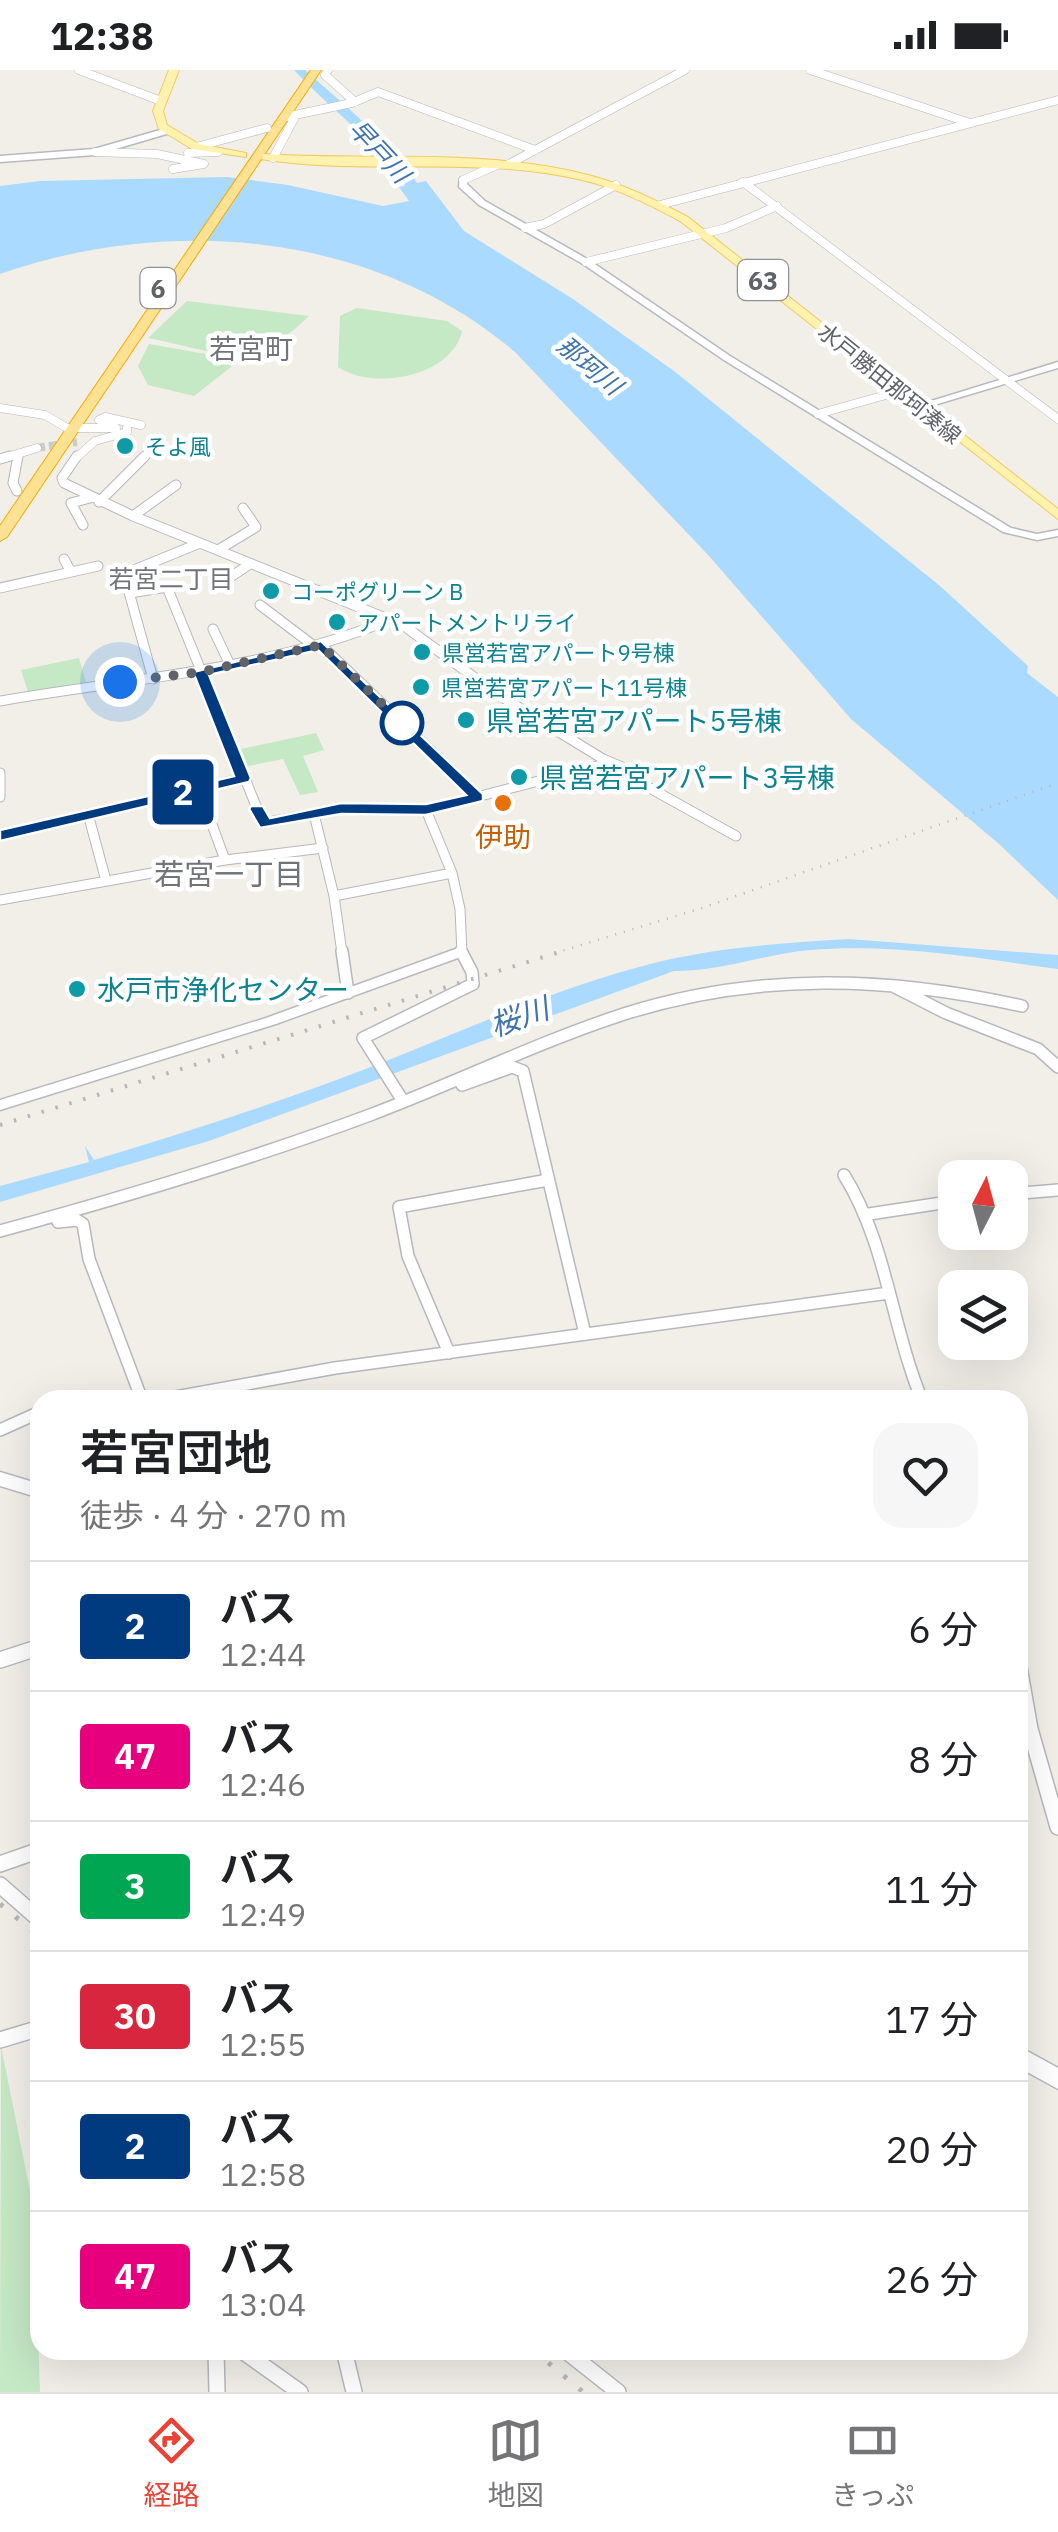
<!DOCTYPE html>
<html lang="ja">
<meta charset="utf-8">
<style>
body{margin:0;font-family:"IBM Plex Sans","Noto Sans JP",sans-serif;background:#f6f6f6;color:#202124;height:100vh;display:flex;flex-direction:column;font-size:38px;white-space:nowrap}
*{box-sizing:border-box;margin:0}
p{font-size:32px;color:#757577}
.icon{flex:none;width:55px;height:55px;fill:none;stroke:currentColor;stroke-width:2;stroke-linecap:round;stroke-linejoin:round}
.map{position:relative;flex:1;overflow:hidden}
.drawer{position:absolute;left:30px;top:1320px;width:998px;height:970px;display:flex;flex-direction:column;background:#fff;border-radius:30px;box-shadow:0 10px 40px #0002}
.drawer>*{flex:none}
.badge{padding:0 20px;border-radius:8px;font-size:35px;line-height:65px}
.needle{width:65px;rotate:6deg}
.buttons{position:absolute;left:938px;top:1090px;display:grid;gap:20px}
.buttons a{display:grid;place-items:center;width:90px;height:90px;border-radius:20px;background:#fff;box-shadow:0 10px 40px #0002;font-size:50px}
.you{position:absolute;width:50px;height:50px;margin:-25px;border:8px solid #fff;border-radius:50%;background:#1a73e8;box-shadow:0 0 0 15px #1a73e833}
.map>.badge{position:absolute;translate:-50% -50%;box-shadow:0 0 0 5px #fff}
.round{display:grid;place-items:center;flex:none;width:105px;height:105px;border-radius:30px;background:#f6f6f6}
.summary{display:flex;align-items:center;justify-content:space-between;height:170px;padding:0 50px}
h1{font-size:48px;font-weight:600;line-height:75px}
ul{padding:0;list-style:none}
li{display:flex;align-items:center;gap:30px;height:130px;padding:0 50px;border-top:2px solid #e0e0e0}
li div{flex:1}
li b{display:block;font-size:38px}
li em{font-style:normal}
li .badge{min-width:110px;font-weight:700;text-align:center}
.status{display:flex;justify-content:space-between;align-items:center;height:70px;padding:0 50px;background:#fff;direction:ltr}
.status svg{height:28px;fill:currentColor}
.menu{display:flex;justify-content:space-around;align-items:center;height:140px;border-top:2px solid #e0e0e0;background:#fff;font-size:28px;color:#757577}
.menu a{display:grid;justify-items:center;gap:5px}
.menu .selected{color:#ea4335}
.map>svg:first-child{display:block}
.green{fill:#c5e8c5}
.water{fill:#aadaff}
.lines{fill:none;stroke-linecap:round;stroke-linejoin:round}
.river{fill:#aadaff;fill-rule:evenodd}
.street-tunnel{stroke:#ccccc8;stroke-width:8;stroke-dasharray:8 4;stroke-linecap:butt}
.street-far3-casing{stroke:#b5b8bc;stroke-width:9}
.street-far2-casing{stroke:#b5b8bc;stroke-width:11}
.street-far1-casing{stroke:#b5b8bc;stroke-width:14}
.street-casing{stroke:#b5b8bc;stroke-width:18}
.secondary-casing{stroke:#b6babf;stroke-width:3}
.primary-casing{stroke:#f2c960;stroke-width:2}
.highway-casing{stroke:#f9ab00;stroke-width:2}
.street-far3{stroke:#fff;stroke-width:8}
.street-far2{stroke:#fff;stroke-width:9}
.street-far1{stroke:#fff;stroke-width:11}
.street{stroke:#fff;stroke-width:15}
.secondary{fill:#fff;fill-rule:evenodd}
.primary{fill:#fff2af;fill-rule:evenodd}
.highway{fill:#fde293;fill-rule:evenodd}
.rail-far2{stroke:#b6b7b8;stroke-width:2.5;stroke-dasharray:1 8;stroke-linecap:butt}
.rail-far1{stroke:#b6b7b8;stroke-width:4;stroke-dasharray:2.5 12;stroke-linecap:butt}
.rail{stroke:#b6b7b8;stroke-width:5;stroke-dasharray:4 16;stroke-linecap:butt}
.line{fill:#003b80;stroke:#fff;stroke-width:2.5}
.walk{stroke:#5f6368;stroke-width:10;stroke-dasharray:0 18}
.culture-dot{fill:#0f9aa8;stroke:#fff;stroke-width:4}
.stop-dot{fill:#fff;stroke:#003b80;stroke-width:5}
.food-dot{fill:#e8710a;stroke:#fff;stroke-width:4}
.labels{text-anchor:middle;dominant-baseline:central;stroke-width:9;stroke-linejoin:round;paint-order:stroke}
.far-street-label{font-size:22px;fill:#5f6368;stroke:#fff}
.far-culture-label{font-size:22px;fill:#0d838f;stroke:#fff;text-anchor:start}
.far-water-label{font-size:25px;font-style:italic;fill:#4174aa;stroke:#fff}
.shield{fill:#fff;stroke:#8f9295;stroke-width:2.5}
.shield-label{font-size:25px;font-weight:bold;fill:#5f6368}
.far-neighbourhood-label{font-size:25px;fill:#70757a;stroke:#fff}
.far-quarter-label{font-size:28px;fill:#70757a;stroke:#fff}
.culture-label{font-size:28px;fill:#0d838f;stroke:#fff;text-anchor:start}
.food-label{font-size:28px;fill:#c56008;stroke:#fff}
.neighbourhood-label{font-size:30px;fill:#70757a;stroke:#fff}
.water-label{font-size:30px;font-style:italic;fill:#4174aa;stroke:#fff}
</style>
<div class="status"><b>12:38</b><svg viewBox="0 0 49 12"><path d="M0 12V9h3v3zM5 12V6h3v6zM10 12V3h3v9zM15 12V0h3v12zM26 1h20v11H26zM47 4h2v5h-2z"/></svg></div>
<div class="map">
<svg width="1058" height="2322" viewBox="0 0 1058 2322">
<rect width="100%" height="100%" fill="#f1efe8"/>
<path class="green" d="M187 231 309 246C250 304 221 282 148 268Z
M357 238 447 251 462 261C452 307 373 321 338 297L340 246Z
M149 274 240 290 194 326 148 315 138 296Z
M79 588 86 612 28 622 21 600Z
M316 663 324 680 303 686 318 722 300 725 283 689 248 696 241 679Z
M1 1976 34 2141 40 2322H0Z"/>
<path class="water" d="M227 107 288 115 383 136 409 131 399 117 426 111 464 161 573 229 674 301 940 516 1028 596 1027 603 1058 627V830L999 774 851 649 709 486 515 282C374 162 171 144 0 204V116L40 111Z
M849 869 1058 885V899C976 888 894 873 811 880 764 884 720 902 674 901L209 1071 0 1132V1116L89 1092 85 1076 94 1090C201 1058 308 1023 411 981 490 949 570 914 654 893 718 877 783 873 849 869Z"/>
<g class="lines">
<path class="river" d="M294 0H305C334 26 426 101 426 137H418C389 80 336 45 294 0Z"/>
<path class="street-tunnel" d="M37 378 77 372"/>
<g class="street-far3-casing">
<path id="street-far3" d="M79 0 161 31
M328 0 325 5 355 32
M810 0 970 53
M285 47 352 33 378 22 535 80
M196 77 267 58
M95 82 157 84 204 94 173 99
M188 83 218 82
M273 88 296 45
M507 95 685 0
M463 110 497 95
M743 112 1058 349
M660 135 1058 30
M525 158 544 154 616 115
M586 192 726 158 777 136
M0 338 45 345 67 358H116
M818 344 900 321
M113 354 99 350 105 347 141 355
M1 389 37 378
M75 389 95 371 127 362V358
M142 389 151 380"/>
</g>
<g class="street-far2-casing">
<path id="street-far2" d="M77 386 62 408 64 413 133 446 403 555 497 624 603 689 601 695 426 740 341 739 263 753 167 517 130 523
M0 389 10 386
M17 421 13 413 18 386
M99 432 145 386
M133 446 176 415
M83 455 71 433 90 428
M218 480 256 457 243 438
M64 489 71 502
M223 512 250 494
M0 518 98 496
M260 535 314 576
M213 559 230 595
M153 609 124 504 200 473
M0 631C132 608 264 601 389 550
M603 689 627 699 648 717 736 766
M0 703V727
M199 719 225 790
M426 740 452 803 460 839 462 883
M88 744 105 807
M314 744 334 826 342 883
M0 766 243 708
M334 826 452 803
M0 830 225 790 323 778"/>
</g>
<g class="street-far1-casing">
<path id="street-far1" d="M342 881 348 923
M893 916 946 943 1038 979 1058 997
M462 1015 512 997 523 1001 585 1264
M403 1031 363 968 473 914 472 902 461 881
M844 1105C887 1174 891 1255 922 1330
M1010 1124 1058 1120
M869 1144 955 1131
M58 1152 77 1150 83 1154 89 1189 142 1330
M0 1161C125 1127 249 1090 370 1045 455 1013 538 972 624 944 757 902 888 906 1022 936
M449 1283 408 1186 399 1137 548 1110
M63 1330H71
M159 1330 335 1298 889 1223
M0 1360 40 1342"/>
</g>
<g class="street-casing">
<path id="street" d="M0 1590 40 1577
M1018 1591 1030 1659 1058 1757
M0 1794 40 1780
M0 1815 40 1850
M0 1970 40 1958
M216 2280 217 2322
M241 2280 300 2322
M344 2280 354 2322
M565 2280 618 2322"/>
</g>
<g class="secondary-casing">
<path id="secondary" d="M167 58 171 61 170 63 95 85 0 92V86L94 79Z
M460 108H466L467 114 485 131 589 190 730 286 1011 458 1037 464 1058 460V466L1037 470 1003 462 724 290 583 194 479 135 459 117Z
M1058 292V298L924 338 915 336Z
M321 572 325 573 482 724V730H474L317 577V573Z
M461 877 468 882 466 885 276 954 0 1040V1030L266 948Z
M0 1402 40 1414V1428L0 1416Z
M1018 1976 1058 1998V2019L1018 1997Z"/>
</g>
<g class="primary-casing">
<path id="primary" d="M169 0H179L163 41 167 55 199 74 246 83V87L192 79 159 59 153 41Z
M264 84C371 91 484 78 588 105 624 114 655 130 688 147L1058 439V449L680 151C648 134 617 118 582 110 476 85 367 106 260 89L259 87Z"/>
</g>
<g class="highway-casing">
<path id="highway" d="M311 0H321L7 467 0 471V456Z"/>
</g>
<use href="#street-far3" class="street-far3"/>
<use href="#street-far2" class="street-far2"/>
<use href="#street-far1" class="street-far1"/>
<use href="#street" class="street"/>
<use href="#secondary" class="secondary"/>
<use href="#primary" class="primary"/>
<use href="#highway" class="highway"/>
<path class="rail-far2" d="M555 883 702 838 1058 713"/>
<path class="rail-far1" d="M0 1055 563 881"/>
<path class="rail" d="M0 1834 40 1867
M533 2280 583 2322"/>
</g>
<path class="line" d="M321 571 483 724V731L426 745 341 744 260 758 249 739 251 736H263L270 748 341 733 426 734 466 725 318 580 209 605 251 708 249 712 0 771V760L234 706 193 602Z"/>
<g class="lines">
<path class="walk" d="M120 612 201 602 321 575 402 653"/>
</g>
<g class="culture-dot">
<circle cx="125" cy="376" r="10"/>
<circle cx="271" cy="521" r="10"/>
<circle cx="337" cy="552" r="10"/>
<circle cx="422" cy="582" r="10"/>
<circle cx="421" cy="617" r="10"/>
<circle cx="466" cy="650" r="10"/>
<circle cx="519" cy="707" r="10"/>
<circle cx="77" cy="919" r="10"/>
</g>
<circle class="stop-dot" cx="402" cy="653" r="20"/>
<circle class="food-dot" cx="503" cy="733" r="10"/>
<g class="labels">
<g class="far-street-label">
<text transform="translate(890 313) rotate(39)">水戸勝田那珂湊線</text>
</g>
<g class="far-culture-label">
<text x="145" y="376">そよ風</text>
<text x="291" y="521">コーポグリーン B</text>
<text x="357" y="552">アパートメントリライ</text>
<text x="442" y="582">県営若宮アパート9号棟</text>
<text x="441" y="617">県営若宮アパート11号棟</text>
</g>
<g class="far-water-label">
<text transform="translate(380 81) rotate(47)">早戸川</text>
<text transform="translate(590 295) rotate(40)">那珂川</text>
</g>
<g class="shield">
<rect x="738" y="190" width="50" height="40" rx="8"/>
<rect x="140.5" y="198" width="35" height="40" rx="8"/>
</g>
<g class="shield-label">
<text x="763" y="210">63</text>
<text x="158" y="218">6</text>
</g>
<g class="far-neighbourhood-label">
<text x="171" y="508">若宮二丁目</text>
</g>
<g class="far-quarter-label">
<text x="251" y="278">若宮町</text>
</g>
<g class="culture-label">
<text x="486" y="650">県営若宮アパート5号棟</text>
<text x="539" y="707">県営若宮アパート3号棟</text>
<text x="97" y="919">水戸市浄化センター</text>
</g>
<g class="food-label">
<text x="503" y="766">伊助</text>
</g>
<g class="neighbourhood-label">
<text x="229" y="803">若宮一丁目</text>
</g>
<g class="water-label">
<text transform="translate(519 946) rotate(-19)">桜川</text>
</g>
</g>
</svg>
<div class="buttons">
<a><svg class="needle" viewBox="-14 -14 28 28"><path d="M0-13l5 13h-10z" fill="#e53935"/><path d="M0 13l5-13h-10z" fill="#757577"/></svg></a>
<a><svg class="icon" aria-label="layers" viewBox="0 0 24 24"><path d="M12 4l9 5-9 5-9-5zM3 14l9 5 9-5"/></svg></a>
</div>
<div class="you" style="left:120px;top:612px"></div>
<b class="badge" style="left:183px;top:722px;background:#003b80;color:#fff">2</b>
<section class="drawer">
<div class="summary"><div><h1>若宮団地</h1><p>徒歩 · 4 分 · 270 m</p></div><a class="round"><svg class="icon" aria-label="heart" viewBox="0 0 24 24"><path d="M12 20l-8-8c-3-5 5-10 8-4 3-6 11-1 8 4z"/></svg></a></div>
<ul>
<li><span class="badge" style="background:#003b80;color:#fff">2</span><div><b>バス</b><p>12:44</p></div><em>6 分</em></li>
<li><span class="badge" style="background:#e6007e;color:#fff">47</span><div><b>バス</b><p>12:46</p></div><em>8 分</em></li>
<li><span class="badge" style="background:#00a651;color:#fff">3</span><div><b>バス</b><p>12:49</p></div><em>11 分</em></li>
<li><span class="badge" style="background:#d7263d;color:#fff">30</span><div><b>バス</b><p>12:55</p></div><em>17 分</em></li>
<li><span class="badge" style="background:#003b80;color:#fff">2</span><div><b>バス</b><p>12:58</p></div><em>20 分</em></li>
<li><span class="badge" style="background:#e6007e;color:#fff">47</span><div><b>バス</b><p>13:04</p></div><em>26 分</em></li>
</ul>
</section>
</div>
<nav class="menu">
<a class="selected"><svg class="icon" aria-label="directions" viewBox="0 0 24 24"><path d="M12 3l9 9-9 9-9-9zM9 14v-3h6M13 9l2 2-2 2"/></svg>経路</a>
<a><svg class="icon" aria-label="map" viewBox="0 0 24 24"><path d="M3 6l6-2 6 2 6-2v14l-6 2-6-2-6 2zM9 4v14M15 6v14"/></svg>地図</a>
<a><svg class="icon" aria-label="tickets" viewBox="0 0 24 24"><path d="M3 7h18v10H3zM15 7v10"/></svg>きっぷ</a>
</nav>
